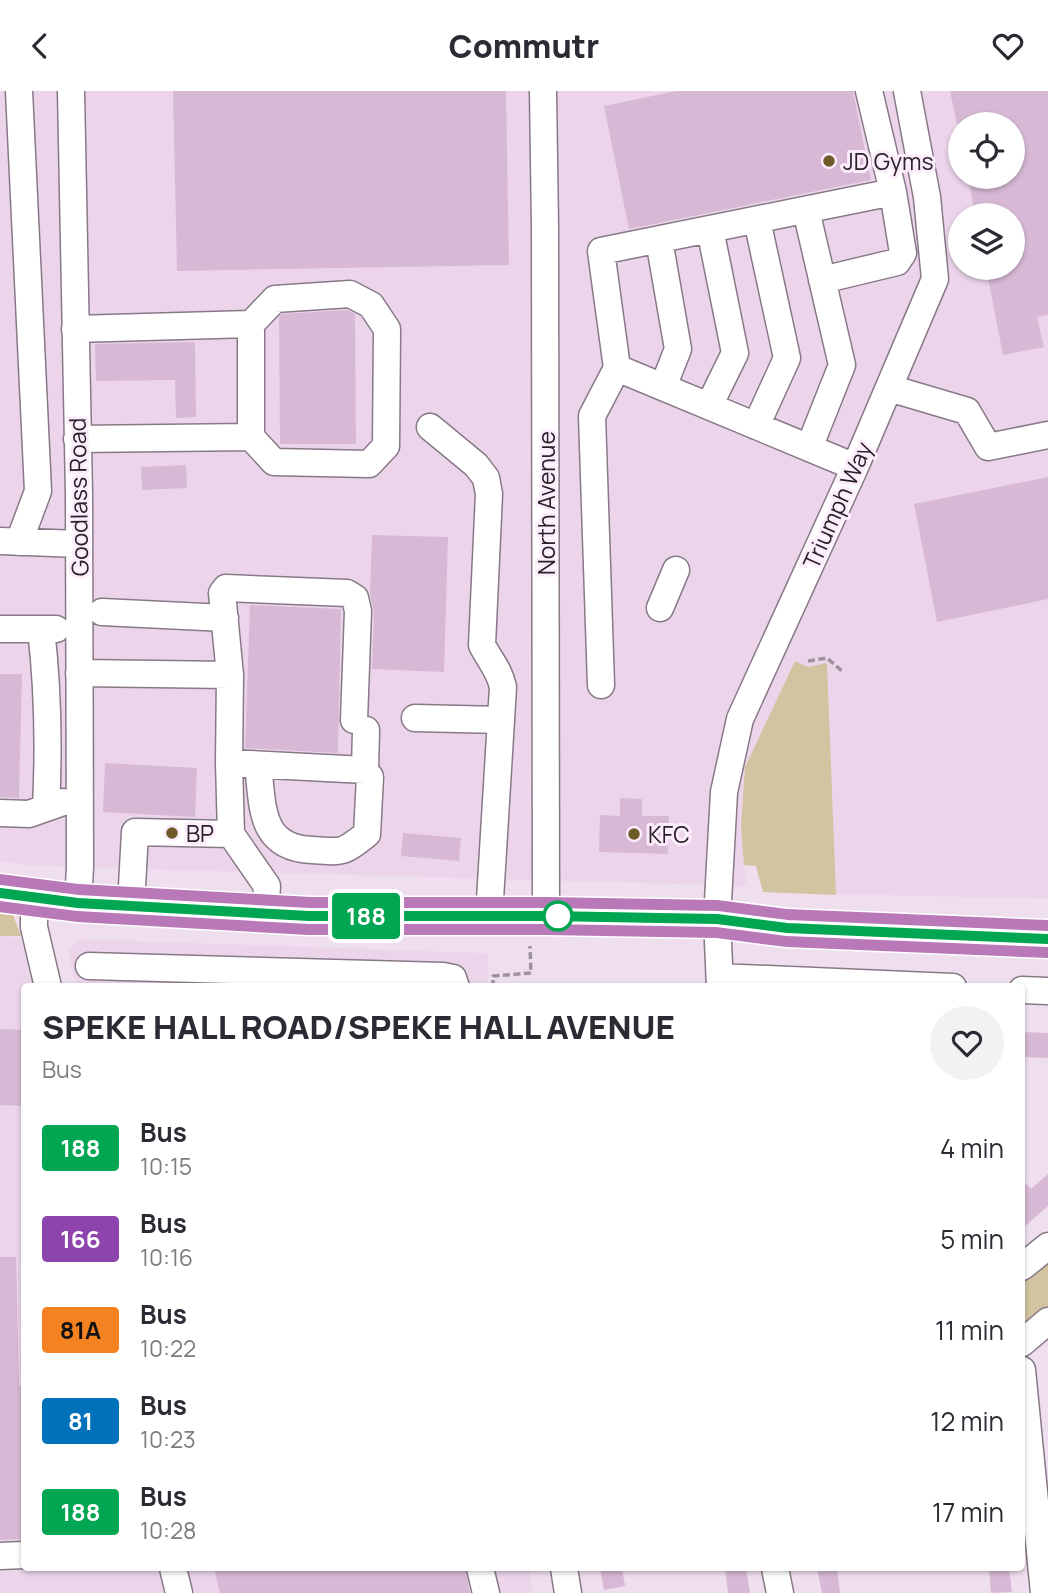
<!DOCTYPE html>
<style>
body{margin:0;font-family:Manrope,sans-serif;background:#f2f2f3;color:#2b2b33;height:100vh;display:flex;flex-direction:column;font-size:26px;white-space:nowrap}
*{box-sizing:border-box;margin:0}
p{font-size:23px;color:#7c7c81}
.icon{flex:none;width:38px;height:38px;fill:none;stroke:currentColor;stroke-width:2;stroke-linecap:round;stroke-linejoin:round}
.map{position:relative;flex:1;overflow:hidden}
.details{position:absolute;left:21px;top:892px;width:1004px;height:588px;display:flex;flex-direction:column;background:#fff;border-radius:7px;box-shadow:0 2px 5px #0004}
.details>*{flex:none}
.badge{padding:0 14px;border-radius:5px;font-size:24px;line-height:46px}
.tools{position:absolute;left:948px;top:21px;display:grid;gap:14px}
.tools a{display:grid;place-items:center;width:77px;height:77px;border-radius:50%;background:#fff;box-shadow:0 2px 5px #0004;font-size:35px}
.map>.badge{position:absolute;translate:-50% -50%;box-shadow:0 0 0 4px #fff}
.round{display:grid;place-items:center;flex:none;width:74px;height:74px;border-radius:37px;background:#f2f2f3}
.overview{display:flex;align-items:center;justify-content:space-between;height:119px;padding:0 21px}
h1{font-size:33px;font-weight:800;line-height:52px}
ul{padding:0;list-style:none}
li{display:flex;align-items:center;gap:21px;height:91px;padding:0 21px}
li div{flex:1}
li b{display:block;font-size:26px}
li em{font-style:normal}
li .badge{min-width:77px;font-weight:700;text-align:center}
header{display:flex;justify-content:space-between;align-items:center;height:91px;padding:0 21px;background:#fff;font-size:32px;font-weight:800}
.map>svg:first-child{display:block}
.built{fill:#ecd5eb;fill-rule:evenodd}
.green{fill:#d3c4a1}
.building{fill:#d7b9d6}
.lines{fill:none;stroke-linecap:round;stroke-linejoin:round}
.minor-casing{stroke:#887987;stroke-width:29}
.highway-casing{stroke:#fff;stroke-width:41}
.path{stroke:#9d919c;stroke-width:3.5;stroke-dasharray:7 3.5;stroke-linecap:butt}
.minor{stroke:#fff;stroke-width:26}
.highway{stroke:#b979b8;stroke-width:38}
.line-casing{stroke:#fff;stroke-width:16}
.line{stroke:#00a651;stroke-width:10}
.poi-dot{fill:#6e5b2a;stroke:#fdecfc;stroke-width:2.5}
.stop-dot{fill:#fff;stroke:#00a651;stroke-width:3.5}
.labels{text-anchor:middle;dominant-baseline:central;stroke-width:6;stroke-linejoin:round;paint-order:stroke}
.poi-label{font-size:23px;fill:#282227;stroke:#fdecfc;text-anchor:start}
.street-label{font-size:23px;fill:#282227;stroke:#fdecfc}
</style>
<header><svg class="icon" aria-label="back" viewBox="0 0 24 24"><path d="M15 5l-7 7 7 7"/></svg>Commutr<svg class="icon" aria-label="heart" viewBox="0 0 24 24"><path d="M12 20l-8-8c-3-5 5-10 8-4 3-6 11-1 8 4z"/></svg></header>
<div class="map">
<svg width="1048" height="1502" viewBox="0 0 1048 1502">
<rect width="100%" height="100%" fill="#efdfee"/>
<path class="built" d="M0 0H1048V808L763 801 755 774H744L748 795 32 775 0 770ZM961 33H1013V86H961ZM961 124H1013V177H961Z
M0 845 51 849 62 896H24V1477H529L532 1502H0Z
M79 848 483 862H488V896H76L68 859Z"/>
<path class="green" d="M795 570 808 576 827 572 836 804 763 801 756 775 744 774 741 735 745 676Z
M0 823 13 824 21 845H0Z
M1048 1155V1230L1022 1252V1176Z"/>
<path class="building" d="M173 0H506L509 174 177 180Z
M676 0H853L871 89 629 138 604 15Z
M950 0H1048V224L1037 226 1044 256 1003 264 986 177H1013V124H975L968 86H1013V33H957Z
M347 219 355 223 356 353H280L279 226 282 223Z
M195 251 196 326 176 327 175 289 96 290 95 253Z
M186 374 187 397 142 399 141 376Z
M1048 386V508L937 531 914 413Z
M372 444 448 446 444 581 372 578 374 521 370 503Z
M250 514 341 518 338 662 245 657Z
M0 583H22L19 707 0 706Z
M105 672 197 677 195 726 103 721Z
M620 707 642 708V725H669L668 763 599 761 600 724 620 725Z
M403 742 461 747 459 770 401 765Z
M0 938 24 939V1015L0 1014Z
M1022 941 1048 942V967L1022 966Z
M1048 1083V1115L1022 1138V1088L1031 1098Z
M0 1166H16L19 1295H24V1448L0 1449Z
M214 1477H465L470 1502H220Z
M600 1477H622L625 1495 604 1499Z
M725 1477H746L750 1502H728Z
M817 1477H837L840 1502H822Z
M989 1477H1009L1012 1501 991 1502Z"/>
<g class="lines">
<g class="minor-casing">
<path id="minor" d="M19 0 38 400 19 451
M71 0 79 403 80 776 78 812
M543 0 545 136 546 825
M806 119 842 274 809 357
M659 149 678 258 663 296
M822 189 897 171 903 162 893 101 869 0
M251 233 275 208 350 203 371 214 387 238 386 355 369 373 274 371 251 346
M75 238 251 233V346L77 348
M617 277 601 160 893 101
M889 297 967 320 988 356 1048 344
M709 315 735 262 710 138
M756 335 787 267 757 129
M430 336 476 374 486 387 489 403 482 554C490 570 499 578 503 596L489 825
M0 450 79 453
M660 517 676 479
M102 521 225 527
M0 538H56
M41 538C48 598 49 656 46 716
M79 582 230 584 229 672
M230 584 222 502 226 497 347 502 355 507 358 520 354 629
M601 594 592 325 617 277 855 376
M415 627 501 629
M258 674C263 715 259 757 312 759 344 761 341 763 367 743L370 686 365 679 366 639
M0 722 29 723 63 711
M231 743 229 672 365 679
M34 807V836L48 896
M131 814 135 741 231 743 267 795 265 823
M89 875 443 885 453 887 456 896
M720 886 953 896
M720 896 717 828 724 701 740 628 855 376 935 188 927 106 907 0
M1022 899 1048 900
M1022 1176 1048 1155
M1022 1252 1048 1230
M1022 1279 1044 1502
M0 1465 24 1464
M173 1477 179 1502
M480 1477 486 1502
M564 1477 568 1502
M775 1477 780 1502"/>
</g>
<g class="highway-casing">
<path id="highway" d="M0 802 78 812 309 825H546L717 828 787 837 1048 848"/>
</g>
<path class="path" d="M808 570 827 567 842 580
M493 896V885L531 882 530 855"/>
<use href="#minor" class="minor"/>
<use href="#highway" class="highway"/>
</g>
<g class="lines">
<g class="line-casing">
<path id="line" d="M0 802 78 812 309 825H547L717 828 787 837 1048 848"/>
</g>
<use href="#line" class="line"/>
</g>
<g class="poi-dot">
<circle cx="829" cy="70" r="7"/>
<circle cx="172" cy="742" r="7"/>
<circle cx="634" cy="743" r="7"/>
</g>
<circle class="stop-dot" cx="558" cy="825" r="14"/>
<g class="labels">
<g class="poi-label">
<text x="843" y="70">JD Gyms</text>
<text x="186" y="742">BP</text>
<text x="648" y="743">KFC</text>
</g>
<g class="street-label">
<text transform="translate(78 406) rotate(-91)">Goodlass Road</text>
<text transform="translate(546 412) rotate(-90)">North Avenue</text>
<text transform="translate(837 414) rotate(-66)">Triumph Way</text>
</g>
</g>
</svg>
<div class="tools">
<a><svg class="icon" aria-label="locate" viewBox="0 0 24 24"><circle cx="12" cy="12" r="6"/><path d="M12 2v4M12 18v4M2 12h4M18 12h4"/></svg></a>
<a><svg class="icon" aria-label="layers" viewBox="0 0 24 24"><path d="M12 4l9 5-9 5-9-5zM3 14l9 5 9-5"/></svg></a>
</div>
<b class="badge" style="left:366px;top:825px;background:#00a651;color:#fff">188</b>
<section class="details">
<div class="overview"><div><h1>SPEKE HALL ROAD/SPEKE HALL AVENUE</h1><p>Bus</p></div><a class="round"><svg class="icon" aria-label="heart" viewBox="0 0 24 24"><path d="M12 20l-8-8c-3-5 5-10 8-4 3-6 11-1 8 4z"/></svg></a></div>
<ul>
<li><span class="badge" style="background:#00a651;color:#fff">188</span><div><b>Bus</b><p>10:15</p></div><em>4 min</em></li>
<li><span class="badge" style="background:#8e44ad;color:#fff">166</span><div><b>Bus</b><p>10:16</p></div><em>5 min</em></li>
<li><span class="badge" style="background:#f58220;color:#111">81A</span><div><b>Bus</b><p>10:22</p></div><em>11 min</em></li>
<li><span class="badge" style="background:#0072bc;color:#fff">81</span><div><b>Bus</b><p>10:23</p></div><em>12 min</em></li>
<li><span class="badge" style="background:#00a651;color:#fff">188</span><div><b>Bus</b><p>10:28</p></div><em>17 min</em></li>
</ul>
</section>
</div>
